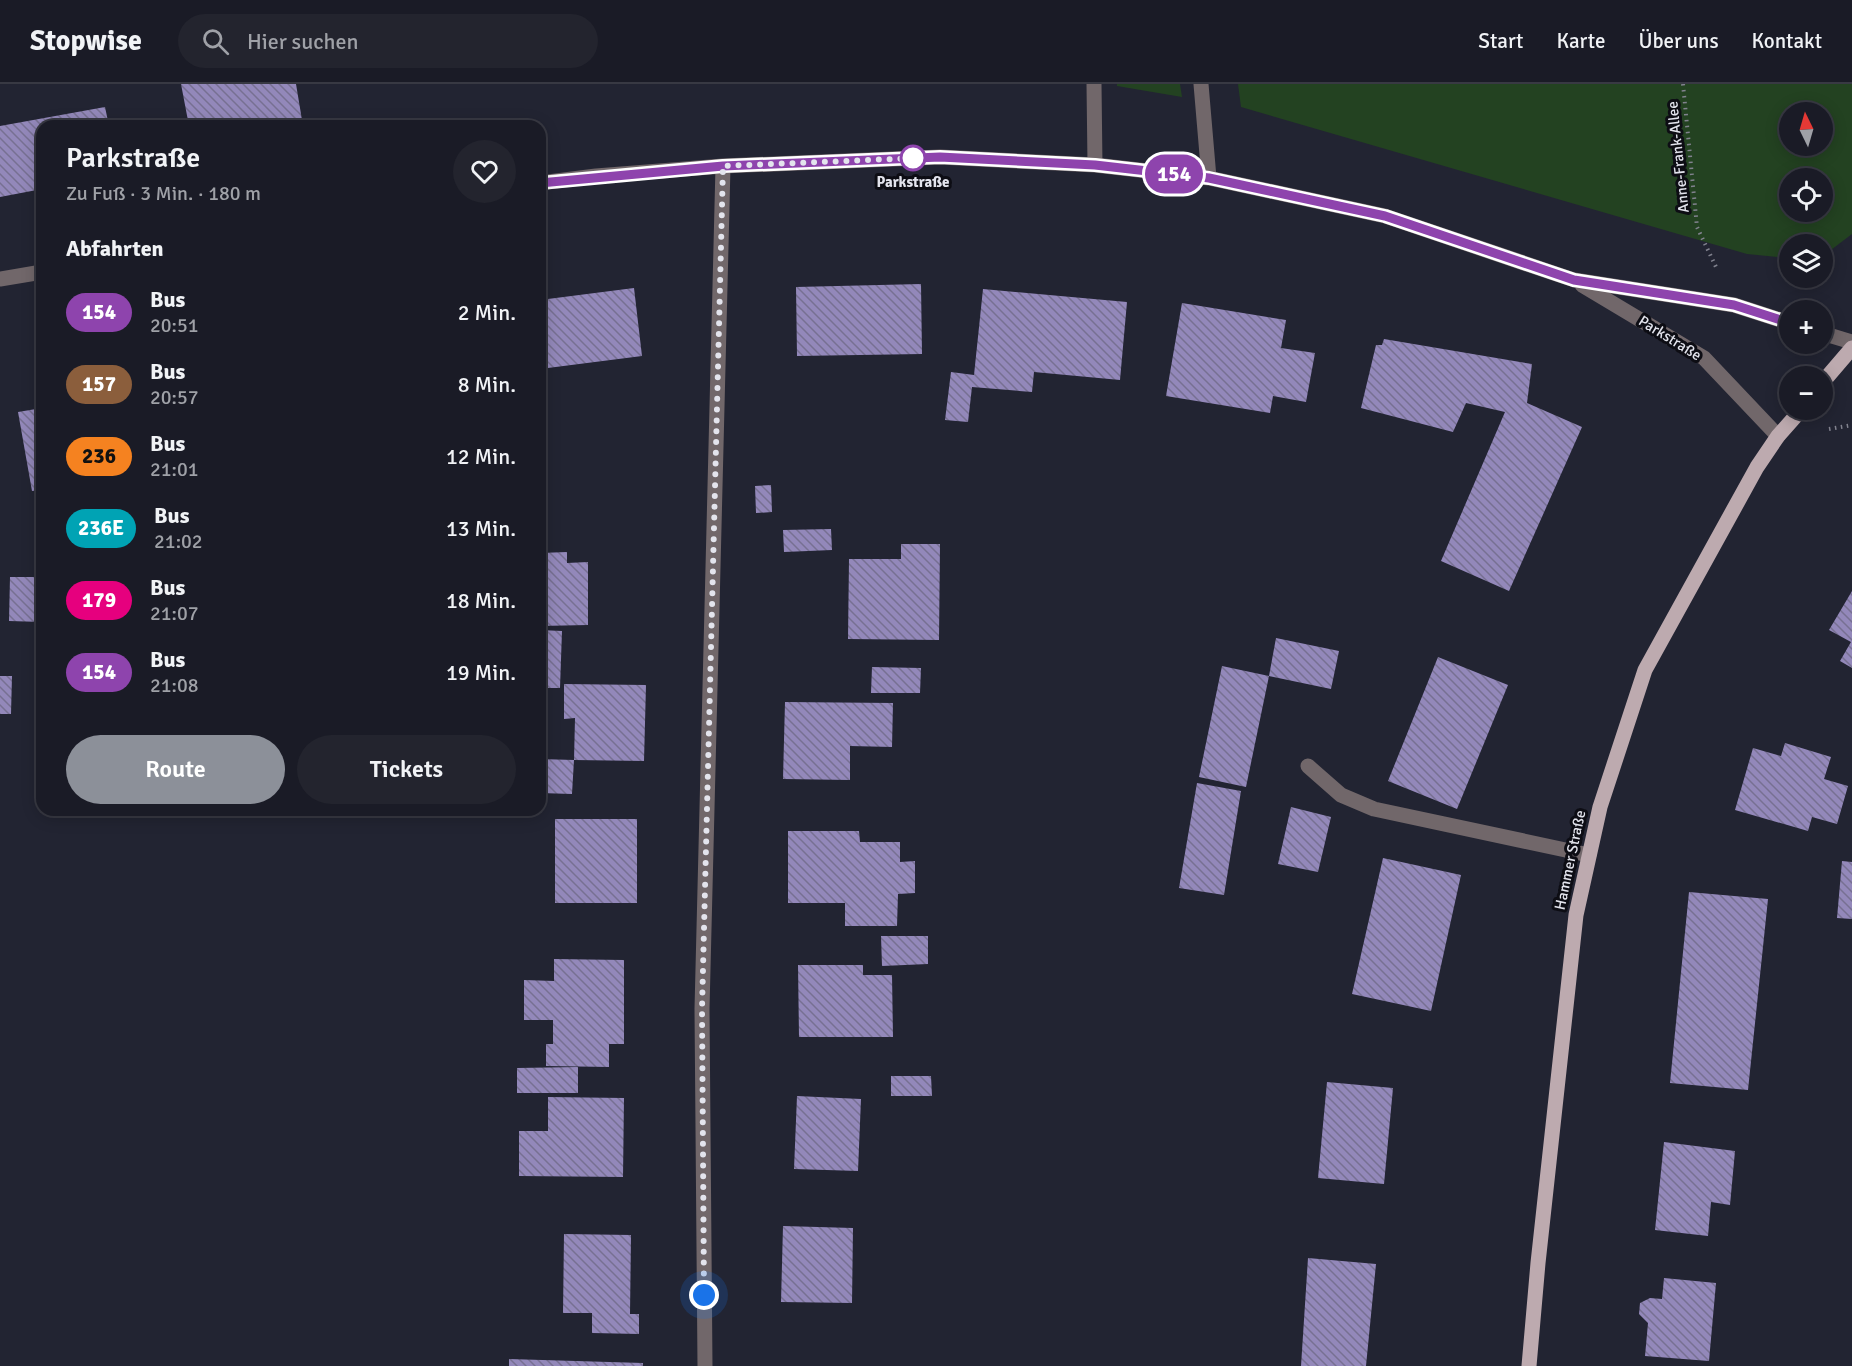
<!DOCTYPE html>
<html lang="de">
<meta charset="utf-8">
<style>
body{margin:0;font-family:Signika,sans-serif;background:#23242e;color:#f1f3f6;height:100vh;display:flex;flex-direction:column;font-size:22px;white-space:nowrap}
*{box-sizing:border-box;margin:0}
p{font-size:20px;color:#9fa1a7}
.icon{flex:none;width:33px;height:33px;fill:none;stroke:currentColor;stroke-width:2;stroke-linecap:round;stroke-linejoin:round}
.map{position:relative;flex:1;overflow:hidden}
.panel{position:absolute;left:36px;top:36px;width:510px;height:696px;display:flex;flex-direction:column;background:#1a1b26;border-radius:18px;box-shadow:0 3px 15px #0003,0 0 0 2px #383943}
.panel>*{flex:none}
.badge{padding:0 12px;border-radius:20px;font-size:21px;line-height:39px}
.needle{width:39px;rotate:355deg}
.fabs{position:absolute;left:1779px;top:18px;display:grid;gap:12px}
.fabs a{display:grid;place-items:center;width:54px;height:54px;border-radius:50%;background:#1a1b26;box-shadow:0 3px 15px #0003,0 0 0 2px #383943;font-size:30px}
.you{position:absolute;width:30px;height:30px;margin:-15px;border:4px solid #fff;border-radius:50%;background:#1a73e8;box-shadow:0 0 0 9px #1a73e833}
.map>.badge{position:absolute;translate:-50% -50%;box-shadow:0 0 0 3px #fff}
h2{padding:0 30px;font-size:22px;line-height:54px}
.round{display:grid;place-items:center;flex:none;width:63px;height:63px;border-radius:32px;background:#23242e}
.head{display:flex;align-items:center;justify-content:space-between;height:102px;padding:0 30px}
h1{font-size:28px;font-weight:600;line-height:45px}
.cta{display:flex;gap:12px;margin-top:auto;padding:12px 30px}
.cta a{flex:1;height:69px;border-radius:36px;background:#8c9099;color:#fff;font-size:24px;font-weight:600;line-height:69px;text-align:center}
.cta a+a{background:#23242e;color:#f1f3f6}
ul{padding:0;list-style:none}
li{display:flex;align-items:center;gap:18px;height:72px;padding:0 30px}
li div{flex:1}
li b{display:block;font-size:22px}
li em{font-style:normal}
li .badge{min-width:66px;font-weight:700;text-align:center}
header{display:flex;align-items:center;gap:36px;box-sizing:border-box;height:84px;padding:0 30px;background:#1a1b26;border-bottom:2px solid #383943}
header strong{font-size:28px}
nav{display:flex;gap:33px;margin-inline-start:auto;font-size:21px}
.search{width:420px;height:54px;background:#23242e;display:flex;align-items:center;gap:15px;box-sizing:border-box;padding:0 21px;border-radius:33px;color:#9fa1a7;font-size:22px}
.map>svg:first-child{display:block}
.green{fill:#234221;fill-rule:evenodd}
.building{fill:url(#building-back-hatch)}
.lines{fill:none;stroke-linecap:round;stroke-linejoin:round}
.path{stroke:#81828e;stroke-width:4;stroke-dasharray:1.5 4.5;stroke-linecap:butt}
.minor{stroke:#71676a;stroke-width:15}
.major{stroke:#bdaaaf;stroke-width:15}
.line-casing{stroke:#fff;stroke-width:14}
.line{stroke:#8e44ad;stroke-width:9}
.walk{stroke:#e3e4ed;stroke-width:6;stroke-dasharray:0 10.8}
.stop-dot{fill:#fff;stroke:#8e44ad;stroke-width:3}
.labels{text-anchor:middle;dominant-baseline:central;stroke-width:6;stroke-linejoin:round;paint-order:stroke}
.street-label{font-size:15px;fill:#e3e4ed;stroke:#0d0d14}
.stop-label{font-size:15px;font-weight:bold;fill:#e3e4ed;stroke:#0d0d14}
</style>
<header>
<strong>Stopwise</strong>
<div class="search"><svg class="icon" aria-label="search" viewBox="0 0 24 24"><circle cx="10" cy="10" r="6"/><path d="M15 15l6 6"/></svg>Hier suchen</div>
<nav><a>Start</a><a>Karte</a><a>Über uns</a><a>Kontakt</a></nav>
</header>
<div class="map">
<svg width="1852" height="1282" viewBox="0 0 1852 1282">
<defs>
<pattern id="building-back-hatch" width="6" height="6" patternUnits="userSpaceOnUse" patternTransform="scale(1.5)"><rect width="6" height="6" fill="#9388ba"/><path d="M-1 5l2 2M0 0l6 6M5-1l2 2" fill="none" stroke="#777092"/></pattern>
</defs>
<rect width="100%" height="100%" fill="#222432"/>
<path class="green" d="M1117 0H1180L1182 13 1117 2Z
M1238 0H1852V150L1823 172 1822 160H1790L1789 174 1747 170 1241 23ZM1790 28H1822V62H1790ZM1790 94H1822V128H1790Z"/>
<path class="building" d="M181 0H296L303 42H189Z
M105 23 109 42H42V105L0 113V42Z
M921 200 922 270 797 272 796 203Z
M634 204 642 272 540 285V216Z
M983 205 1127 218 1120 296 1034 288 1032 308 972 303 968 338 945 336 951 288 974 291Z
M1182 219 1286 236 1281 264 1315 269 1306 318 1273 312 1270 329 1166 312Z
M1384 255 1532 280 1527 319 1582 343 1509 507 1441 477 1505 328 1466 319 1453 348 1361 324 1376 261H1382Z
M42 324V406L32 407 18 328Z
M771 401 772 428 756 429 755 402Z
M831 445 832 466 784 468 783 446Z
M901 460H940L939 556 848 555 849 475H901Z
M567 468V479L588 478V541L540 542V469Z
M10 493H42V538L9 537Z
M1852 507V584L1840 577 1851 558 1829 546Z
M540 546 562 547 560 604H540Z
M1276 554 1339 567 1331 605 1269 592Z
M1438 573 1508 601 1457 725 1388 697Z
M1222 582 1269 592 1246 703 1199 693Z
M872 583 921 584 920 609H871Z
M0 592H12L11 630H0Z
M564 600 646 601 644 677 574 676 575 634 564 635Z
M785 618 893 619 892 663 850 662V696L783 695Z
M1785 659 1831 673 1824 695 1848 702 1837 740 1812 733 1808 747 1735 726 1753 664 1781 672Z
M540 675 574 676 572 710 540 709Z
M1197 699 1241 707 1224 811 1179 804Z
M1291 723 1331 733 1318 788 1278 780Z
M555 735H637V819H555Z
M788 747H859L860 758H900V778L915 777V809L898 810 897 842H845V819H788Z
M1383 774 1461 791 1431 927 1352 910Z
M1842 777 1852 778V835L1837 834Z
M1689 808 1768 815 1748 1006 1670 999Z
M881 852H928V880L882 882Z
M554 875 624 876V960H609V983L546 982V960H553V936H524V896L554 897Z
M798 881H863V891H892L893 953H799Z
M578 983V1009H517V984Z
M891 992H931L932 1012H891Z
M1327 998 1393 1004 1384 1100 1318 1094Z
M797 1012 861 1015 858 1087 794 1085Z
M548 1013 624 1014 623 1093 519 1092V1047H548Z
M1664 1058 1735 1067 1730 1121 1711 1118 1708 1152 1655 1146Z
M783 1142 853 1144 852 1219 781 1218Z
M564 1150 631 1151 630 1230H639V1250L592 1249V1229H563Z
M1308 1174 1376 1180 1366 1282H1301Z
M1664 1194 1716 1199 1709 1277 1645 1272 1648 1239 1639 1230 1640 1219 1650 1214 1662 1215Z
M509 1275 643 1279V1282H509Z"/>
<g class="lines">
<path class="path" d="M1683 0 1697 143 1716 183
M1829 345 1852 341"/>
<path class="minor" d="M1094 0 1095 81
M1201 0 1209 94
M540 99 596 92 723 82 940 73 1095 81 1209 94 1385 132 1574 196 1734 221 1790 239
M0 195 42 188
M1582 201 1704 274 1778 352
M1822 249 1852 258
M1308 682 1341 711 1374 725 1589 771
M705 1282 702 925 723 82"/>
<path class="major" d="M1822 299 1852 264
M1529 1282 1538 1179 1576 831 1600 723 1645 586 1757 383 1778 352 1801 326"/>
</g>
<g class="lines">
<g class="line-casing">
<path id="line" d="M540 99 723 82 940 73 1095 81 1209 94 1385 132 1574 196 1734 221 1790 239"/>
</g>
<use href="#line" class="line"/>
<path class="walk" d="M704 1211 702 925 723 82 918 74H913"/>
</g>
<circle class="stop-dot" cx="913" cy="74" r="12"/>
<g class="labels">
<g class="street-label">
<text transform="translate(1678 73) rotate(-96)">Anne-Frank-Allee</text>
<text transform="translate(1670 254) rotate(32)">Parkstraße</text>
<text transform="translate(1570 776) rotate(-78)">Hammer Straße</text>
</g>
<g class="stop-label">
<text x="913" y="98">Parkstraße</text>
</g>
</g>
</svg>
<div class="fabs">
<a><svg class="needle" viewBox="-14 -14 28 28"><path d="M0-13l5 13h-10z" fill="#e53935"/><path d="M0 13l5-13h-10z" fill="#9fa1a7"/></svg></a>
<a><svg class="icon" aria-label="locate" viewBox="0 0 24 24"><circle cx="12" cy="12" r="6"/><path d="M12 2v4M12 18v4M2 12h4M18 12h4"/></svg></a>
<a><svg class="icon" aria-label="layers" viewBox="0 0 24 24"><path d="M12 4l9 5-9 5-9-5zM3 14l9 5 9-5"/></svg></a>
<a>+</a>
<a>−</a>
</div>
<div class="you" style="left:704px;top:1211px"></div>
<b class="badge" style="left:1174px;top:90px;background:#8e44ad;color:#fff">154</b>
<section class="panel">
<div class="head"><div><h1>Parkstraße</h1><p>Zu Fuß · 3 Min. · 180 m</p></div><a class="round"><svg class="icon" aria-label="heart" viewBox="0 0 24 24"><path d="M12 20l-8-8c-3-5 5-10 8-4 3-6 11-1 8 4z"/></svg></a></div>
<h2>Abfahrten</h2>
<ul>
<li><span class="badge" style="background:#8e44ad;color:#fff">154</span><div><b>Bus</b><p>20:51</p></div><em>2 Min.</em></li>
<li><span class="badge" style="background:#8b5e3c;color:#fff">157</span><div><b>Bus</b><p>20:57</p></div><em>8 Min.</em></li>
<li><span class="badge" style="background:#f58220;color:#111">236</span><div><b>Bus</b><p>21:01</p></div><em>12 Min.</em></li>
<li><span class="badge" style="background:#00a3b4;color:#fff">236E</span><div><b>Bus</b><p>21:02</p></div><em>13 Min.</em></li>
<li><span class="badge" style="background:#e6007e;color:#fff">179</span><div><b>Bus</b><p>21:07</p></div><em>18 Min.</em></li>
<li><span class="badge" style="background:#8e44ad;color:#fff">154</span><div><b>Bus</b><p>21:08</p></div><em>19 Min.</em></li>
</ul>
<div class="cta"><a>Route</a><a>Tickets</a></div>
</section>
</div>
